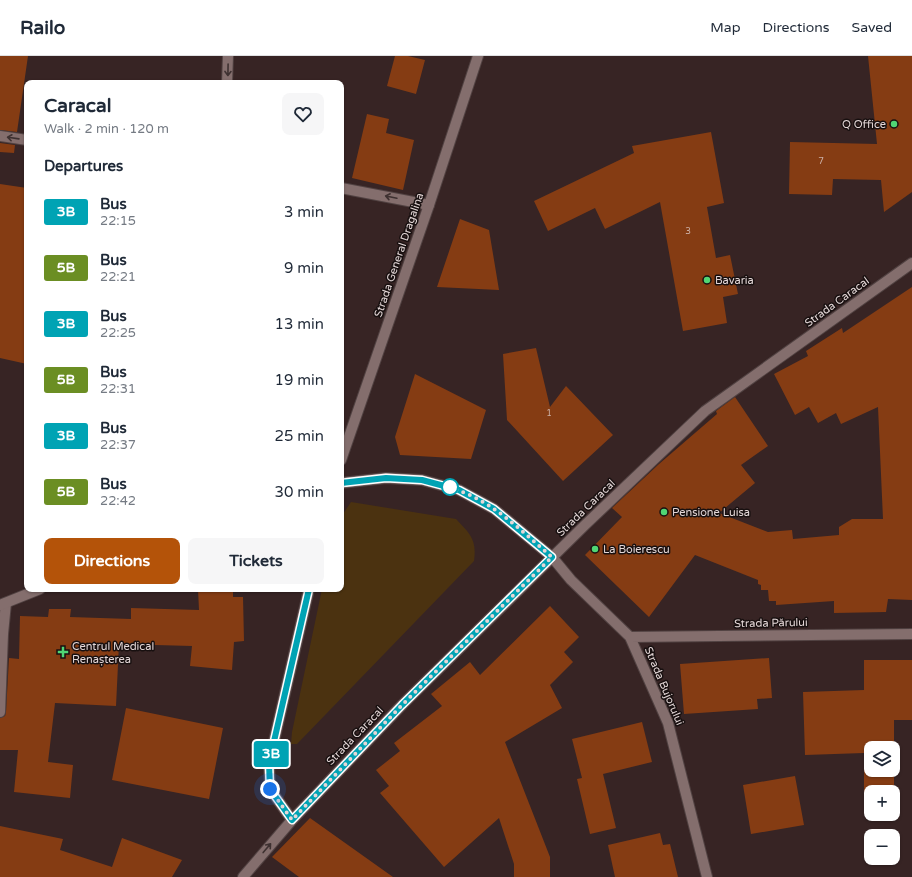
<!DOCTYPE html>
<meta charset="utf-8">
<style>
body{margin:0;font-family:"Varela Round",sans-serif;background:#f6f6f7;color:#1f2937;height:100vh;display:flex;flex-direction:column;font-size:15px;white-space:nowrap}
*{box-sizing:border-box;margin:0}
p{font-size:13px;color:#747a83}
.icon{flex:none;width:22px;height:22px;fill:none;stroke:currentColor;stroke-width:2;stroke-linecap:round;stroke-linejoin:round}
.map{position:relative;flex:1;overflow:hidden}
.drawer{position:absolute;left:24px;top:24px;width:320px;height:512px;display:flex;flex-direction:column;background:#fff;border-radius:8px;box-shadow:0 1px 3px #0004}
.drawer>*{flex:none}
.badge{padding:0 8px;border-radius:3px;font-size:14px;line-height:26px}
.fabs{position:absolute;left:864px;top:685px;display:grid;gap:8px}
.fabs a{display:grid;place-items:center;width:36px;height:36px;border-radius:8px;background:#fff;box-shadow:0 1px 3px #0004;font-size:20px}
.you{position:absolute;width:20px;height:20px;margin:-10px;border:3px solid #fff;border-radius:50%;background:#1a73e8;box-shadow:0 0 0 6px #1a73e833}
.map>.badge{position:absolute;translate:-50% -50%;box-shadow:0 0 0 2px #fff}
h2{padding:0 20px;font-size:15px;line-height:36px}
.round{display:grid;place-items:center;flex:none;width:42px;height:42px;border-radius:8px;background:#f6f6f7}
.overview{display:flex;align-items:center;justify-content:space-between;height:68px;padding:0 20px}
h1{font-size:19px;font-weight:700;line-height:30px}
.primary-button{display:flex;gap:8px;margin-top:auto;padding:8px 20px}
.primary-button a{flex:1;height:46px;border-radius:8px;background:#b45309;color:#fff;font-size:16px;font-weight:700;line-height:46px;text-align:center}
.primary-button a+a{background:#f6f6f7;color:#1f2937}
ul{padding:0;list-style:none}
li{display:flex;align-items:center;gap:12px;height:56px;padding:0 20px}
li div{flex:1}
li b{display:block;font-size:15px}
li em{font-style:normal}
li .badge{min-width:44px;font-weight:700;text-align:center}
header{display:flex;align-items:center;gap:24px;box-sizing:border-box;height:56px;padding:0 20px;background:#fff;border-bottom:1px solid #e0e1e3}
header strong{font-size:19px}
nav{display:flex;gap:22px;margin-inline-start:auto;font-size:14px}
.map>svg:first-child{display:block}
.green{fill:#4b3210}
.building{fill:#853c13;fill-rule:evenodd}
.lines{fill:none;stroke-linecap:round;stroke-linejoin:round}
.street-casing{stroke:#514242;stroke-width:12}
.secondary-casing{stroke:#514242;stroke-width:12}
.street{stroke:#846e6d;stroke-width:10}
.secondary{stroke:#846e6d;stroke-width:10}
.oneway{stroke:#3e3131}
.line-casing{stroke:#fff;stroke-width:9}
.line{stroke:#00a3b4;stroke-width:6}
.walk{stroke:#e4d7d7;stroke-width:4;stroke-dasharray:0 7.2}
.poi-dot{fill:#50d674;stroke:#181010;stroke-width:1.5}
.stop-dot{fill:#fff;stroke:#00a3b4;stroke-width:2}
.labels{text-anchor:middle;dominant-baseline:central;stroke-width:3;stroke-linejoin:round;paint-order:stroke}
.number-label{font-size:9px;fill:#ccb0a6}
.poi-label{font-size:11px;fill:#e4d7d7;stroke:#181010;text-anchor:start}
.street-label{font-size:11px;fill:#e4d7d7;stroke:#181010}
</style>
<header>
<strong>Railo</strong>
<nav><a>Map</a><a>Directions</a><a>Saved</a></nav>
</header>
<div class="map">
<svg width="912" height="821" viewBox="0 0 912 821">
<rect width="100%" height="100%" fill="#372424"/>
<path class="green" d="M351 446 456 463C470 478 477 483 474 505L297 688H291L292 676 322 533H341V461Z"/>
<path class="building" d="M0 0H28L17 76 0 74Z
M395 0H408L425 4 416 38 387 30Z
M868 0H912V136L884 156 881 124 833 123 832 139 789 138 790 86 877 88Z
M367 58 389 63 386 77 414 84 403 134 352 122Z
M711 76 724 147 707 151 716 202 730 199 738 238 723 241 727 267 683 275 660 146 605 173 595 152 548 175 534 145 634 97 632 90Z
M0 87 15 89 14 97 0 96Z
M0 128 27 132V308L0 302Z
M460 163 489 174 499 234 437 231Z
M912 231V544L888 543 886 556 834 557V545L776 549V545H769L768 534H761V529L758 528V524L695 499 649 561 585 499 622 461 612 452 659 408 717 358 716 355 735 341 768 390 741 409 755 427 719 457 768 476 792 474 793 483 839 479V471L852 463H883L878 351 841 368 836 357 818 367 809 351 795 359 774 318 808 300 806 295 842 272 843 277Z
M536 292 550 351 566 330 613 379 563 425 507 364 503 298Z
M415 318 486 354 471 403 400 399 395 381Z
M198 533H233V541H243L244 585 234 586 232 614 190 610 192 590 119 588 116 650 55 647 48 706 73 709 70 742 14 736 18 694H0V662L5 660 6 656 9 602 19 603 20 560 48 561 49 553H71L70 561 131 563V552L199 554Z
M550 550 579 581 564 596 573 606 550 629 562 652 505 686 550 801V821H514V808L499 762 444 811 380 737 389 730 376 714 400 695 394 687 442 650 431 638 470 606 480 619Z
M769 602 772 642 757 643 758 653 684 658 680 608Z
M864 604H912V664H894V737L864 736V697L805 699 803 636 864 634ZM871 692H893V714H871Z
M126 652 223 672 209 743 112 724Z
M642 666 652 706 603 718 616 772 590 778 577 723 582 722 572 683Z
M795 720 804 769 751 778 743 729Z
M310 762 393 821H299L272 801Z
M0 770 63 783 60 794 112 811 122 782 182 804 172 821H0Z
M660 777 663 789 670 788 678 821H615L608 789Z"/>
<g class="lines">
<g class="street-casing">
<path id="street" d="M227 27 228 0
M0 80 27 84
M341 132 429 149
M552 501 571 524 630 581 668 667 707 821
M630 581 912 578
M0 656 3 578 6 547"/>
</g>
<g class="secondary-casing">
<path id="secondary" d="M341 404 429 149 478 0
M341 427 386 422 422 424 459 434 494 453 552 501
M0 549 40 533
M292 764 270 733 269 707 309 533
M243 821 292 764 402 649 586 468 705 355 912 207"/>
</g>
<use href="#street" class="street"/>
<use href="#secondary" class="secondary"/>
</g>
<defs><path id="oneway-shaft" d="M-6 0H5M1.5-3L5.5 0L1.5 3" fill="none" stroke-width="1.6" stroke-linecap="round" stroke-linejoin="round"/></defs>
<g class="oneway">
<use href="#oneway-shaft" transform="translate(228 14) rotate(91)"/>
<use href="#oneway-shaft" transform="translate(13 82) rotate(-172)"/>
<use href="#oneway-shaft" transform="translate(391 141) rotate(-168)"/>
<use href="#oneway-shaft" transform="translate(267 792) rotate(-50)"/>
</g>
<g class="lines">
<g class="line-casing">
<path id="line" d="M309 533 269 707 270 733 292 764 402 649 552 501 494 453 459 434 422 424 386 422 341 427"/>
</g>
<use href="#line" class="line"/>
<path class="walk" d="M270 733 292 764 402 649 552 501C520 474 489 441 447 431H450"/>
</g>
<g class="poi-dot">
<circle cx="894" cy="68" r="4"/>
<circle cx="707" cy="224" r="4"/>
<circle cx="664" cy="456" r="4"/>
<circle cx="595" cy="493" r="4"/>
<path d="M61 590h4v4h4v4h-4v4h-4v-4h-4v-4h4z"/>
</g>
<circle class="stop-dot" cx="450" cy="431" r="8"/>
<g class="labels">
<g class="number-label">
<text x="821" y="105">7</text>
<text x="688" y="175">3</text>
<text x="549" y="357">1</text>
</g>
<g class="poi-label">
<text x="886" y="68" text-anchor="end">Q Office</text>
<text x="715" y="224">Bavaria</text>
<text x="672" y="456">Pensione Luisa</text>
<text x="603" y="493">La Boierescu</text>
<text x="72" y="590">Centrul Medical<tspan x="72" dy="13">Renașterea</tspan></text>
</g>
<g class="street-label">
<text transform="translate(399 199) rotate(-71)">Strada General Dragalina</text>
<text transform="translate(837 246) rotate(-36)">Strada Caracal</text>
<text transform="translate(586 452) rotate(-44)">Strada Caracal</text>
<text transform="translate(771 567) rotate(-1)">Strada Părului</text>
<text transform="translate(664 630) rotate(67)">Strada Bujorului</text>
<text transform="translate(355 680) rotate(-46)">Strada Caracal</text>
</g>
</g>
</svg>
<div class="fabs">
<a><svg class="icon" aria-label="layers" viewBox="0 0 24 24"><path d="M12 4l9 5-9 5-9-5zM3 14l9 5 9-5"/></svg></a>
<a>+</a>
<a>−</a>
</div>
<div class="you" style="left:270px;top:733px"></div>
<b class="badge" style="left:271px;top:698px;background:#00a3b4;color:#fff">3B</b>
<section class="drawer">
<div class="overview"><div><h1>Caracal</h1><p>Walk · 2 min · 120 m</p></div><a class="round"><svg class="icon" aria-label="heart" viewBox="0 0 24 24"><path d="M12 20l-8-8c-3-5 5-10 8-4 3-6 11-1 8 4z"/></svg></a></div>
<h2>Departures</h2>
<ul>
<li><span class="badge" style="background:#00a3b4;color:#fff">3B</span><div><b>Bus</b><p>22:15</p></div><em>3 min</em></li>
<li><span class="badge" style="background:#6b8e23;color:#fff">5B</span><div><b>Bus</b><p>22:21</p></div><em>9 min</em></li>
<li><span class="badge" style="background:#00a3b4;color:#fff">3B</span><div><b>Bus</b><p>22:25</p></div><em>13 min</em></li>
<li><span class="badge" style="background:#6b8e23;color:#fff">5B</span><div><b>Bus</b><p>22:31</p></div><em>19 min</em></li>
<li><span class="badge" style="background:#00a3b4;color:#fff">3B</span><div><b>Bus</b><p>22:37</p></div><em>25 min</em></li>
<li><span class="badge" style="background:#6b8e23;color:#fff">5B</span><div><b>Bus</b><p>22:42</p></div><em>30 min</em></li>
</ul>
<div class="primary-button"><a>Directions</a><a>Tickets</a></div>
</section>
</div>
